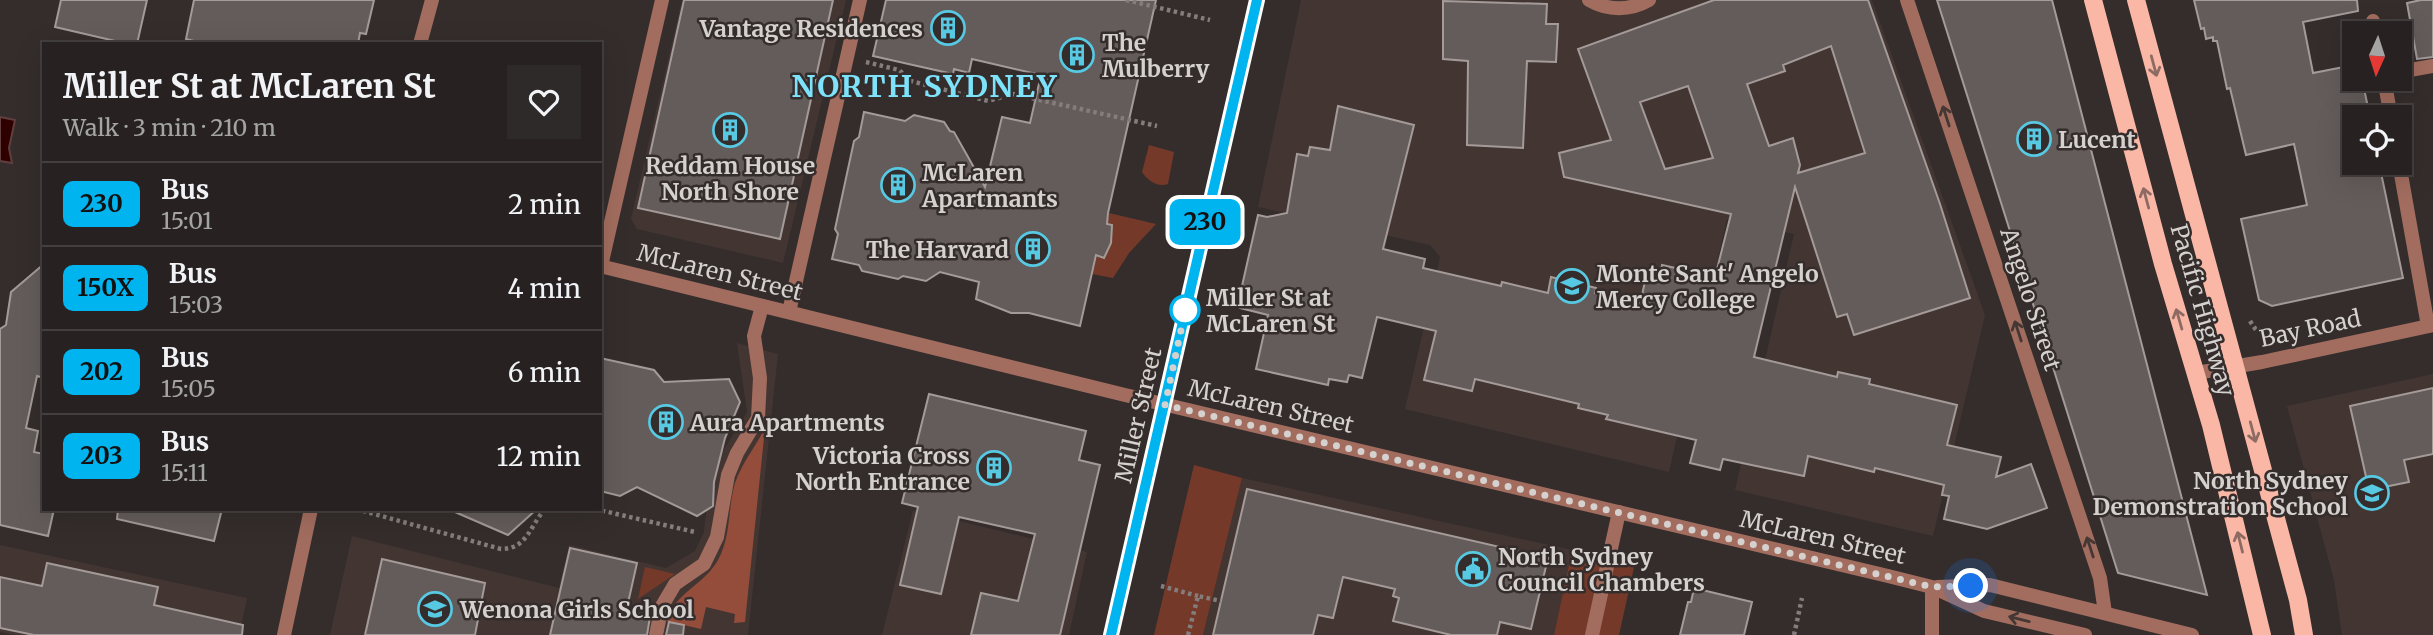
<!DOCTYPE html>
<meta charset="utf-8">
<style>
body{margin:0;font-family:Merriweather,serif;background:#2f2a2a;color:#f1f3f6;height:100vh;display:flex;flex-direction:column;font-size:26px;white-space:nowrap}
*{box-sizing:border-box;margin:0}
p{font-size:23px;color:#a4a4a5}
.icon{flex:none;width:38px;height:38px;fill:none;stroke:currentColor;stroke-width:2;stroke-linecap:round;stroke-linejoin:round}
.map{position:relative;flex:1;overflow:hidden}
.details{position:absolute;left:42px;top:42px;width:560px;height:469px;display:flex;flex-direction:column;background:#272221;border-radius:0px;box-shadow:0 7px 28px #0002,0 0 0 2px #433f3f}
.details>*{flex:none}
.badge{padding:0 14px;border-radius:10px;font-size:24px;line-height:46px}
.needle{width:46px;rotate:183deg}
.tools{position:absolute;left:2342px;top:21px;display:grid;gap:14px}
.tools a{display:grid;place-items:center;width:70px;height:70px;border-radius:0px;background:#272221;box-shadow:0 7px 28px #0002,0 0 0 2px #433f3f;font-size:35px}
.you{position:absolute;width:35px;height:35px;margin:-18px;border:5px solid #fff;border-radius:50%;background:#1a73e8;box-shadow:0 0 0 10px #1a73e833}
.map>.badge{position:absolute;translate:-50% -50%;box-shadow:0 0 0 4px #fff}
.round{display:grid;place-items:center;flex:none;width:74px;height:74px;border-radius:0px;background:#2f2a2a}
.summary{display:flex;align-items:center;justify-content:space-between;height:119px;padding:0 21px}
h1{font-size:33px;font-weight:700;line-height:52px}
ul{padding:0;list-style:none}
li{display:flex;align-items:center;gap:21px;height:84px;padding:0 21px;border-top:2px solid #433f3f}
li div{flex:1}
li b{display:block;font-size:26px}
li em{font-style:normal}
li .badge{min-width:77px;font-weight:700;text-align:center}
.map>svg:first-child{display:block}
.built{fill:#433632}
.green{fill:#75392a}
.forest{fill:#944d3b}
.water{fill:#2e0000;stroke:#603f3e;stroke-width:2}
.building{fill:#635c5a;stroke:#a49b99;stroke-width:2;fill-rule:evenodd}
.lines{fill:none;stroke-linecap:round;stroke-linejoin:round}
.path{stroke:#837d7c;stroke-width:4.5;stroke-dasharray:3.5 3.5;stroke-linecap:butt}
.service{stroke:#a26d5f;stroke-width:14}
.minor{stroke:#a26d5f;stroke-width:14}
.tertiary{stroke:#a26d5f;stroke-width:14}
.secondary{stroke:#e48f79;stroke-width:14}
.primary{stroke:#fab7a6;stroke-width:18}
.oneway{stroke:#8d6b63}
.oneway2{stroke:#443734}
.line-casing{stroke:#fff;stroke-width:16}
.line{stroke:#00b5ef;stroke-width:10}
.walk{stroke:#d5d1cf;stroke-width:7;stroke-dasharray:0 12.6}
.stop-dot{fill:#fff;stroke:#00b5ef;stroke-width:3.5}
.labels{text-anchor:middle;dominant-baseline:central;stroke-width:5;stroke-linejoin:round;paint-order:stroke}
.poi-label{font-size:23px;font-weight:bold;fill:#d5d1cf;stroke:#342d2c;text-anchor:start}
.street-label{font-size:23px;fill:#d5d1cf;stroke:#342d2c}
.stop-label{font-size:23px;font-weight:bold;fill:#d5d1cf;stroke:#342d2c;text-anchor:start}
.district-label{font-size:30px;font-weight:bold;letter-spacing:2px;fill:#7de2fa;stroke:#342d2c}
</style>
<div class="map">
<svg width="2433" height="635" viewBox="0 0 2433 635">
<rect width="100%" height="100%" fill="#342d2c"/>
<path class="built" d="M682 0H846L783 263 637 229 631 219Z
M1301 0H1872L1985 315 1933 536 1735 490 1794 234 1727 219 1669 472 1405 409 1440 257 1430 245 1258 207Z
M737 343 778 354 748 635H330L352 536 559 588 569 545 666 568 695 551 704 532 708 497 715 464 747 412Z
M2433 374V635H2342L2334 580 2287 406Z
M1242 478 1572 550 1554 635H1203Z
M913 510 1087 552 1069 635H882Z
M0 545 247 598 239 635H14L0 632Z"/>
<path class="green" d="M1149 145 1174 152 1168 184C1158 188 1147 180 1142 172Z
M1109 213 1156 224 1129 253 1113 278 1092 274 1097 256 1104 258 1111 243 1112 225 1107 224Z
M1194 465 1242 478 1203 635H1154Z
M1572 550 1635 563 1619 635H1554Z
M645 567 675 574 638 599Z"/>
<path class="forest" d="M765 428 745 622 734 623 735 614 706 607 701 629 666 621C675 593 705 584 718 560 730 538 728 515 733 491 737 469 755 448 765 428Z"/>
<path class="water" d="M0 117 15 120 9 148 12 163 0 161Z"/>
<path class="building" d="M61 0H147L137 44H128L55 27Z
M194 0H374L366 34 360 33 358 44H206L186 39Z
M684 0H833L780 239 638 208Z
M886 0H1156L1108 213 1107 224 1112 225 1111 243 1104 258 1096 255 1080 326 1029 313H1011L976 299 979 282 940 272 926 281 903 276 898 279 862 271 859 265 832 259 838 234 835 229 854 141 859 137 864 112 905 121 914 115 944 122 950 131 954 132 985 187 1002 117 1030 123 1041 75 972 59 969 73 954 69 953 74 873 56Z
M1714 0H1868L1940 204 1970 298 1854 335 1847 314 1837 317 1795 187 1754 357 1837 377 1838 372 1870 379 1869 384 1957 405 1947 445 2001 457 1996 477 2031 464 2047 508 1987 529 1944 519 1949 496 1942 495 1944 485 1875 468 1874 472 1808 456 1804 476 1723 459 1720 470 1690 463 1696 440 1606 419 1608 415 1578 408 1579 404 1475 379 1472 391 1424 380 1436 331 1377 317 1362 378 1349 375 1347 382 1329 379 1328 385 1256 369 1268 315 1240 308 1246 286H1242L1258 215 1267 217 1287 213 1297 154 1308 156 1310 147 1330 150 1338 106 1414 125 1383 249 1425 259 1423 268 1501 286 1502 282 1548 293 1551 277 1596 288 1595 293 1640 304 1646 277 1659 280 1662 265 1715 277 1731 214 1564 177 1559 153 1611 140 1578 49ZM1831 46 1865 153 1798 173 1800 165 1793 138 1769 146 1747 84 1785 71 1783 65ZM1688 86 1713 158 1665 169 1640 102Z
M1937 0H2052L2207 595 2118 573Z
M2194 0H2357L2358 11 2303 22 2313 73 2354 65V79H2362L2370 117H2354V163H2379L2403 278 2272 306 2259 300 2241 219 2307 205 2294 144 2246 155 2230 88 2227 89 2217 41H2213V37L2206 39 2204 28 2201 29Z
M2421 0H2433V57L2417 59 2407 3Z
M1443 1 1547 4 1546 24H1558L1556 62 1527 61 1523 148 1467 145 1468 61 1443 59Z
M44 264V378L37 376 26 428 38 431 34 452 44 454V509H54L48 536 0 525V329L6 325 11 292Z
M600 358 654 370 664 382 729 379 740 402 725 438 714 482 713 506 697 516 637 487 620 496 600 491Z
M2433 388V454L2404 460 2409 482 2369 490 2350 406Z
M929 394 1086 431 1079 460 1100 465 1060 635H971L981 593 1018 601 1035 534 959 517 941 594 900 585 918 507 902 503Z
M1247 489 1548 558 1531 629 1500 622 1497 635H1451L1393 621 1399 598 1393 596 1395 589 1343 577 1333 618 1318 615 1313 635H1213Z
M118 509H222L214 541 117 519Z
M448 509H537L508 535Z
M570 548 637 563 626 612 650 617 647 635H550Z
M382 559 485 583 475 635H365Z
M47 563 158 587 154 605 243 625 242 635H34L0 628V577L42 586Z
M1694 588 1752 602 1744 635H1680L1688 602H1691Z
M669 622 684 625 683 635H666Z"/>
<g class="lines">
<path class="path" d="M1126 0 1210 20
M866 62 899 70 911 81 988 101 1013 94 1157 126
M2250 321 2256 330
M356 509 501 549C527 549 530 526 545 509
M595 509 695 532
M1161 586 1198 596
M1188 635 1198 596 1221 601
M1794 635 1802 598"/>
<path class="service" d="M1589 0C1608 11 1630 11 1649 0
M2373 21 2375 33
M2399 72 2433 66
M2384 79 2391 117
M2399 163 2428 326
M789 312 860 0
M656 635 662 606 675 584 704 564 717 537 728 475 737 453 758 418 760 378 754 336 762 306
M1592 635 1619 512"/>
<path class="minor" d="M1907 0 2100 578 2105 613
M601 266 662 0"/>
<path class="tertiary" d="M420 44 432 0
M600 266 1125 395 1888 576 1932 587 1984 611 2085 635
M2196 373 2262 362 2433 325
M1932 587V635
M1937 587 1990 585 2192 635
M284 635 311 509"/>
<path class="secondary" d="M1111 635 1257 0"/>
<path class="primary" d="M2093 0 2163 264 2211 425 2262 635
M2136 0 2298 600 2304 635"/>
</g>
<defs><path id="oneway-shaft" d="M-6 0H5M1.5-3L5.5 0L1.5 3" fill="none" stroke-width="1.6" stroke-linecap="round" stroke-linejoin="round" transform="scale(1.75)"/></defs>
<g class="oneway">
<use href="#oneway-shaft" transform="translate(2154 66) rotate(75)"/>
<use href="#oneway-shaft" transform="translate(2146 198) rotate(-105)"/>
<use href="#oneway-shaft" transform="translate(2179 319) rotate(-106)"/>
<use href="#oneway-shaft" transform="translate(2253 432) rotate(75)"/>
<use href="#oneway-shaft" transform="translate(2240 542) rotate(-104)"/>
</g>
<g class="oneway2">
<use href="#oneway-shaft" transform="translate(1946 116) rotate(-108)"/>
<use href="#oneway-shaft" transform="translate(2018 331) rotate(-108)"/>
<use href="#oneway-shaft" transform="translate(2090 547) rotate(-108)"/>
<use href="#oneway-shaft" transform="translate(2019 619) rotate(-166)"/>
</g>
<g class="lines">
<g class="line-casing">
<path id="line" d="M1111 635 1257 0"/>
</g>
<use href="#line" class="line"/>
<path class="walk" d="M1185 310 1187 302 1165 405 1932 587 1971 586"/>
</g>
<defs>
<g id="building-ring" transform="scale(1.75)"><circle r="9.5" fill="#342d2c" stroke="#57c9e3" stroke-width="1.5"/><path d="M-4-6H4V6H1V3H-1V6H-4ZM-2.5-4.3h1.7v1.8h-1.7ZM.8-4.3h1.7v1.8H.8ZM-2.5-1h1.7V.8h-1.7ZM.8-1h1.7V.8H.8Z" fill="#57c9e3"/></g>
<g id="school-ring" transform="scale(1.75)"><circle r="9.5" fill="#342d2c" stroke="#57c9e3" stroke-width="1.5"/><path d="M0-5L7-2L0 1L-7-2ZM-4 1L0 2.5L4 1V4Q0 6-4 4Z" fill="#57c9e3"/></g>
<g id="civic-ring" transform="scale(1.75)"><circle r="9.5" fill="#342d2c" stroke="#57c9e3" stroke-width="1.5"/><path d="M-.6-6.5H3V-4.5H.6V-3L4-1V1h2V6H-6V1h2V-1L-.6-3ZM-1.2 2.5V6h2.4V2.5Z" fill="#57c9e3"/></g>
</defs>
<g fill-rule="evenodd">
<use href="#building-ring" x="948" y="28"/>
<use href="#building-ring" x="1077" y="55"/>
<use href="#building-ring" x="730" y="130"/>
<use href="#building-ring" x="2034" y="139"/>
<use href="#building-ring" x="898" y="185"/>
<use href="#building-ring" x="1033" y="249"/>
<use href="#school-ring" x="1572" y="286"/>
<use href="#building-ring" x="666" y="422"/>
<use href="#building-ring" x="994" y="468"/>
<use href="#school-ring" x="2372" y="493"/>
<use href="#civic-ring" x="1473" y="569"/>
<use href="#school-ring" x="435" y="609"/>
</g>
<circle class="stop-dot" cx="1185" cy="310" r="14"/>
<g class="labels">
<g class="poi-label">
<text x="923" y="28" text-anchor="end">Vantage Residences</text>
<text x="1102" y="42">The<tspan x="1102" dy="26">Mulberry</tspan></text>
<text x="2058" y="139">Lucent</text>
<text x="730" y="165" text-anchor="middle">Reddam House<tspan x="730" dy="26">North Shore</tspan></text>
<text x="922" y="172">McLaren<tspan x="922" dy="26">Apartmants</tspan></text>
<text x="1009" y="249" text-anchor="end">The Harvard</text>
<text x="1596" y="273">Monte Sant' Angelo<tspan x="1596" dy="26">Mercy College</tspan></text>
<text x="690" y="422">Aura Apartments</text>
<text x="970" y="455" text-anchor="end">Victoria Cross<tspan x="970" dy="26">North Entrance</tspan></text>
<text x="2348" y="480" text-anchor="end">North Sydney<tspan x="2348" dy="26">Demonstration School</tspan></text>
<text x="1498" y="556">North Sydney<tspan x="1498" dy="26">Council Chambers</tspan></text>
<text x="460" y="609">Wenona Girls School</text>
</g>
<g class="street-label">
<text transform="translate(720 272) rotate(14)">McLaren Street</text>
<text transform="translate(2031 299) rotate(72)">Angelo Street</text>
<text transform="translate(2203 310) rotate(74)">Pacific Highway</text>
<text transform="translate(2310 328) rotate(-12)">Bay Road</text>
<text transform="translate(1271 406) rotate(13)">McLaren Street</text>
<text transform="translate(1138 415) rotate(-77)">Miller Street</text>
<text transform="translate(1823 537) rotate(13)">McLaren Street</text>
</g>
<g class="stop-label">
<text x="1206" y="297">Miller St at<tspan x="1206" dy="26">McLaren St</tspan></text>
</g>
<g class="district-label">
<text x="925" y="86">NORTH SYDNEY</text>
</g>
</g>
</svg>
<div class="tools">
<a><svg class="needle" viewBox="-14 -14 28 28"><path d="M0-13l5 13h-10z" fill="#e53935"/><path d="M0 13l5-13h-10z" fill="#a4a4a5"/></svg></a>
<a><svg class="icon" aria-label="locate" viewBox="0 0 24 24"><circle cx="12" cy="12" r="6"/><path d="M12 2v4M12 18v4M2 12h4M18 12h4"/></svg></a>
</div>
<div class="you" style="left:1971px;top:586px"></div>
<b class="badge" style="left:1205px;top:222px;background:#00b5ef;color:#111">230</b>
<section class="details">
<div class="summary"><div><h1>Miller St at McLaren St</h1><p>Walk · 3 min · 210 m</p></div><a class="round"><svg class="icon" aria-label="heart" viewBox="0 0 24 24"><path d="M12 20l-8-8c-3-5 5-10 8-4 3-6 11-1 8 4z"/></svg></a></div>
<ul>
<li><span class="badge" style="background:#00b5ef;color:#111">230</span><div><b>Bus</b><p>15:01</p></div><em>2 min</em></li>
<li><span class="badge" style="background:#00b5ef;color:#111">150X</span><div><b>Bus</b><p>15:03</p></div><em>4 min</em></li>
<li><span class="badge" style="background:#00b5ef;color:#111">202</span><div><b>Bus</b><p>15:05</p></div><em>6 min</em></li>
<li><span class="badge" style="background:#00b5ef;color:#111">203</span><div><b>Bus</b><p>15:11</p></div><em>12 min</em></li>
</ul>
</section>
</div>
